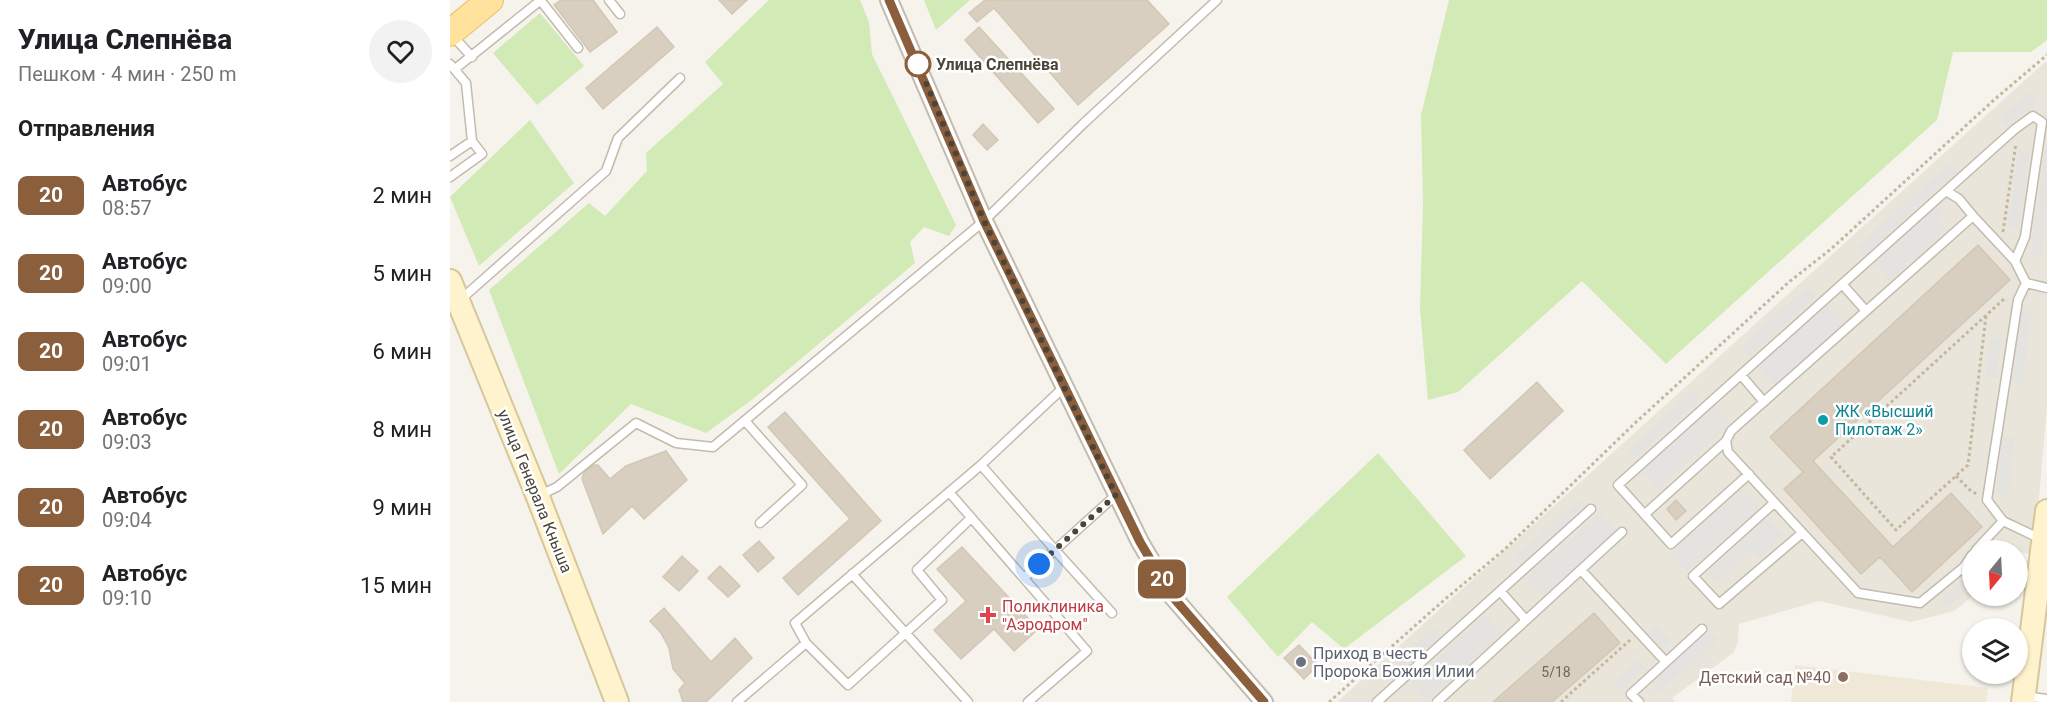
<!DOCTYPE html>
<html lang="ru">
<meta charset="utf-8">
<style>
body{margin:0;font-family:Roboto,sans-serif;background:#f2f2f2;color:#202124;height:100vh;display:flex;flex-direction:column;font-size:22px;white-space:nowrap}
*{box-sizing:border-box;margin:0}
p{font-size:20px;color:#757577}
.icon{flex:none;width:33px;height:33px;fill:none;stroke:currentColor;stroke-width:2;stroke-linecap:round;stroke-linejoin:round}
.map{position:relative;flex:1;overflow:hidden}
.drawer{display:flex;flex-direction:column;background:#fff;width:450px}
.drawer>*{flex:none}
.badge{padding:0 12px;border-radius:9px;font-size:21px;line-height:39px}
.needle{width:39px;rotate:198deg}
.buttons{position:absolute;left:1512px;top:540px;display:grid;gap:12px}
.buttons a{display:grid;place-items:center;width:66px;height:66px;border-radius:50%;background:#fff;box-shadow:0 2px 4px #0004;font-size:30px}
.you{position:absolute;width:30px;height:30px;margin:-15px;border:4px solid #fff;border-radius:50%;background:#1a73e8;box-shadow:0 0 0 9px #1a73e833}
.map>.badge{position:absolute;translate:-50% -50%;box-shadow:0 0 0 3px #fff}
h2{padding:0 18px;font-size:22px;line-height:54px}
.round{display:grid;place-items:center;flex:none;width:63px;height:63px;border-radius:32px;background:#f2f2f2}
.overview{display:flex;align-items:center;justify-content:space-between;height:102px;padding:0 18px}
h1{font-size:28px;font-weight:800;line-height:45px}
ul{padding:0;list-style:none}
li{display:flex;align-items:center;gap:18px;height:78px;padding:0 18px}
li div{flex:1}
li b{display:block;font-size:22px}
li em{font-style:normal}
li .badge{min-width:66px;font-weight:700;text-align:center}
main{display:flex;flex:1;min-height:0}
.map>svg:first-child{display:block}
.residential{fill:#eae5da}
.education{fill:#efe8d6}
.green{fill:#d2eab5}
.parking{fill:#e5e3e0}
.building{fill:#d8cfc1;stroke:#d3c7b4;stroke-width:1.5}
.lines{fill:none;stroke-linecap:round;stroke-linejoin:round}
.lane-casing{stroke:#c2bbae;stroke-width:11}
.street-casing{stroke:#c2bbae;stroke-width:20}
.secondary-casing{stroke:#d6c79b;stroke-width:26}
.primary-casing{stroke:#e6c16a;stroke-width:28}
.path{stroke:#c4b79f;stroke-width:3;stroke-dasharray:3 3;stroke-linecap:butt}
.lane{stroke:#fff;stroke-width:8}
.street{stroke:#fff;stroke-width:16}
.secondary{stroke:#fff3cd;stroke-width:22}
.primary{stroke:#ffe39c;stroke-width:26}
.line-casing{stroke:#fff;stroke-width:14}
.line{stroke:#8b5e3c;stroke-width:9}
.walk{stroke:#4b4439;stroke-width:6;stroke-dasharray:0 10.8}
.stop-dot{fill:#fff;stroke:#8b5e3c;stroke-width:3}
.culture-dot{fill:#0f9aa8;stroke:#fff;stroke-width:2}
.health-dot{fill:#e0444e;stroke:#fff;stroke-width:2}
.worship-dot{fill:#6b7280;stroke:#fff;stroke-width:2}
.education-dot{fill:#8d6e63;stroke:#fff;stroke-width:2}
.labels{text-anchor:middle;dominant-baseline:central;stroke-width:5;stroke-linejoin:round;paint-order:stroke}
.number-label{font-size:14px;fill:#6e675b}
.stop-label{font-size:16px;font-weight:bold;fill:#4b4439;stroke:#fff;text-anchor:start}
.culture-label{font-size:16px;fill:#0d838f;stroke:#fff;text-anchor:start}
.street-label{font-size:16px;fill:#4b4439;stroke:#fff}
.health-label{font-size:16px;fill:#be3a42;stroke:#fff;text-anchor:start}
.worship-label{font-size:16px;fill:#5b616d;stroke:#fff;text-anchor:start}
.education-label{font-size:16px;fill:#785e54;stroke:#fff;text-anchor:end}
</style>
<main>
<section class="drawer">
<div class="overview"><div><h1>Улица Слепнёва</h1><p>Пешком · 4 мин · 250 m</p></div><a class="round"><svg class="icon" aria-label="heart" viewBox="0 0 24 24"><path d="M12 20l-8-8c-3-5 5-10 8-4 3-6 11-1 8 4z"/></svg></a></div>
<h2>Отправления</h2>
<ul>
<li><span class="badge" style="background:#8b5e3c;color:#fff">20</span><div><b>Автобус</b><p>08:57</p></div><em>2 мин</em></li>
<li><span class="badge" style="background:#8b5e3c;color:#fff">20</span><div><b>Автобус</b><p>09:00</p></div><em>5 мин</em></li>
<li><span class="badge" style="background:#8b5e3c;color:#fff">20</span><div><b>Автобус</b><p>09:01</p></div><em>6 мин</em></li>
<li><span class="badge" style="background:#8b5e3c;color:#fff">20</span><div><b>Автобус</b><p>09:03</p></div><em>8 мин</em></li>
<li><span class="badge" style="background:#8b5e3c;color:#fff">20</span><div><b>Автобус</b><p>09:04</p></div><em>9 мин</em></li>
<li><span class="badge" style="background:#8b5e3c;color:#fff">20</span><div><b>Автобус</b><p>09:10</p></div><em>15 мин</em></li>
</ul>
</section>
<div class="map">
<svg width="1597" height="702" viewBox="0 0 1597 702">
<rect width="100%" height="100%" fill="#f6f3ec"/>
<path class="residential" d="M1595 62 1597 63V407L1584 555 1568 552V550H1522L1523 596 1504 611 1461 622 1369 601 1289 624 1288 642 1283 653 1222 698 1225 702H887Z"/>
<path class="education" d="M1345 665 1538 688 1536 702H1341Z"/>
<path class="green" d="M319 0H410L419 22 422 54 506 225 499 236 474 227 460 242 465 263 303 399 256 433 181 404 109 474 39 290 139 203 155 216 197 171 196 153 273 84 255 62Z
M474 0H520L486 30Z
M999 0H1597V40L1581 52H1503L1487 120 1216 364 1132 281 1008 392 978 400 970 309 973 203 971 115Z
M90 13 134 66 87 105 43 53Z
M80 120 124 183 29 266 0 197Z
M928 453 1016 556 894 649 862 622 828 657 777 597Z"/>
<path class="parking" d="M1579 91 1588 100 1558 128 1549 118Z
M1597 135V212L1591 256 1580 254Z
M1569 151 1580 153 1569 230 1557 228Z
M1499 163 1507 171 1414 256 1406 247Z
M1487 206 1495 215 1488 222 1496 230 1439 281 1424 263Z
M1358 287 1367 296 1300 356 1291 346Z
M1379 304 1396 323 1325 386 1308 367Z
M1571 312 1582 314 1572 383 1560 381Z
M1541 337 1552 339 1546 379 1535 377Z
M1244 390 1251 399 1184 459 1177 451Z
M1265 406 1281 424 1208 489 1192 471Z
M1553 436 1565 438 1558 495 1545 494Z
M1292 489 1309 508 1237 572 1220 553Z
M1130 499 1137 507 1070 566 1063 558Z
M1150 512 1166 531 1093 596 1077 578Z
M1318 518 1335 536 1309 558 1302 550 1265 583 1256 573Z
M1522 571V585L1497 608 1490 600Z
M1036 615 1052 634 977 702 960 683Z
M1207 625 1222 642 1213 649 1198 633Z
M984 627 992 636 951 672 943 663Z
M1260 629 1269 639 1210 692 1201 682Z
M1188 660 1196 668 1170 691 1163 683Z"/>
<path class="building" d="M111 0H143L167 32 140 52 104 5Z
M269 0H297L282 14Z
M535 0H697L719 24 628 105 544 8 527 22 519 13Z
M207 27 224 47 153 109 136 88Z
M529 27 604 109 588 123 515 40Z
M533 124 548 140 537 150 523 135Z
M1528 245 1560 280 1363 461 1443 547 1501 493 1532 527 1462 592 1430 557 1411 574 1334 489 1353 472 1320 437Z
M1087 382 1113 411 1040 479 1014 450Z
M335 412 431 521 348 595 333 578 400 519 318 427Z
M216 451 237 480 194 519 182 506 153 534 132 479 134 473 144 465H148L160 479 176 466Z
M1226 500 1236 511 1226 520 1217 509Z
M309 541 324 558 308 572 293 555Z
M512 547 588 629 564 651 544 629 511 659 484 630 516 601 487 569Z
M232 556 248 571 229 591 213 577Z
M270 566 290 586 278 597 258 578Z
M214 608 261 662 285 638 302 658 256 702H233L229 690 235 683 223 669 219 648 211 633 200 621Z
M1144 613 1170 643 1102 702H1043Z
M849 645 868 665 854 679 834 658Z"/>
<g class="lines">
<g class="lane-casing">
<path id="lane" d="M159 0 170 14
M91 1 128 48
M2 35 22 57
M0 64 16 83 22 141 32 154 0 177
M5 69 91 0
M0 156 22 141
M1496 191 1509 199 1523 216
M1392 284 1416 311
M9 301 156 171 168 138 230 78
M1291 375 1314 402
M296 422 352 485 310 523
M1299 474 1221 544 1168 485 1565 129 1583 116 1592 122 1575 237 1565 261
M499 492 637 651 578 702
M88 496 107 487 186 423 226 443 263 447 534 221 634 123 767 0
M1324 503 1243 576 1269 604 1352 533
M1195 514 1276 441
M1593 540 1553 521 1537 500 1568 300 1576 283 1597 288
M1526 550 1553 521
M1522 555 1514 567 1470 603 1408 593 1278 452 1276 441 1281 431 1523 216 1565 261 1576 283
M1131 570 1216 662 1181 694 1189 702
M402 574 518 702
M574 578 605 550 531 465 613 388
M1050 591 1076 620
M662 613 605 550 666 495
M356 643 398 685 492 600 467 570 521 518
M1216 662 1252 629
M1574 696 1597 699
M287 702 356 643 345 623 531 465
M927 702 1141 509
M987 702 1172 532"/>
</g>
<g class="street-casing">
<path id="street" d="M439 0 534 221 690 542 722 596 814 702"/>
</g>
<g class="secondary-casing">
<path id="secondary" d="M0 281 88 497 167 702
M1573 702 1597 511"/>
</g>
<g class="primary-casing">
<path id="primary" d="M0 33 40 0"/>
</g>
<path class="path" d="M1553 232 1566 143
M1536 316 1518 465 1446 530 1381 457 1554 299 1557 300
M1506 476 1521 491 1527 494
M879 702 993 601 1055 549 1184 424 1339 282 1381 249 1545 99 1597 55
M1111 702 1180 640"/>
<use href="#lane" class="lane"/>
<use href="#street" class="street"/>
<use href="#secondary" class="secondary"/>
<use href="#primary" class="primary"/>
</g>
<g class="lines">
<g class="line-casing">
<path id="line" d="M439 0 534 221 690 542 722 596 814 702"/>
</g>
<use href="#line" class="line"/>
<path class="walk" d="M468 64 534 221 666 495 589 564"/>
</g>
<circle class="stop-dot" cx="468" cy="64" r="12"/>
<circle class="culture-dot" cx="1373" cy="420" r="6"/>
<path class="health-dot" d="M535 606h6v6h6v6h-6v6h-6v-6h-6v-6h6z"/>
<circle class="worship-dot" cx="851" cy="662" r="6"/>
<circle class="education-dot" cx="1393" cy="677" r="6"/>
<g class="labels">
<g class="number-label">
<text x="1106" y="672">5/18</text>
</g>
<g class="stop-label">
<text x="486" y="64">Улица Слепнёва</text>
</g>
<g class="culture-label">
<text x="1385" y="411">ЖК «Высший<tspan x="1385" dy="18">Пилотаж 2»</tspan></text>
</g>
<g class="street-label">
<text transform="translate(85 491) rotate(68)">улица Генерала Кныша</text>
</g>
<g class="health-label">
<text x="552" y="606">Поликлиника<tspan x="552" dy="18">"Аэродром"</tspan></text>
</g>
<g class="worship-label">
<text x="863" y="653">Приход в честь<tspan x="863" dy="18">Пророка Божия Илии</tspan></text>
</g>
<g class="education-label">
<text x="1381" y="677">Детский сад №40</text>
</g>
</g>
</svg>
<div class="buttons">
<a><svg class="needle" viewBox="-14 -14 28 28"><path d="M0-13l5 13h-10z" fill="#e53935"/><path d="M0 13l5-13h-10z" fill="#757577"/></svg></a>
<a><svg class="icon" aria-label="layers" viewBox="0 0 24 24"><path d="M12 4l9 5-9 5-9-5zM3 14l9 5 9-5"/></svg></a>
</div>
<div class="you" style="left:589px;top:564px"></div>
<b class="badge" style="left:712px;top:579px;background:#8b5e3c;color:#fff">20</b>
</div>
</main>
